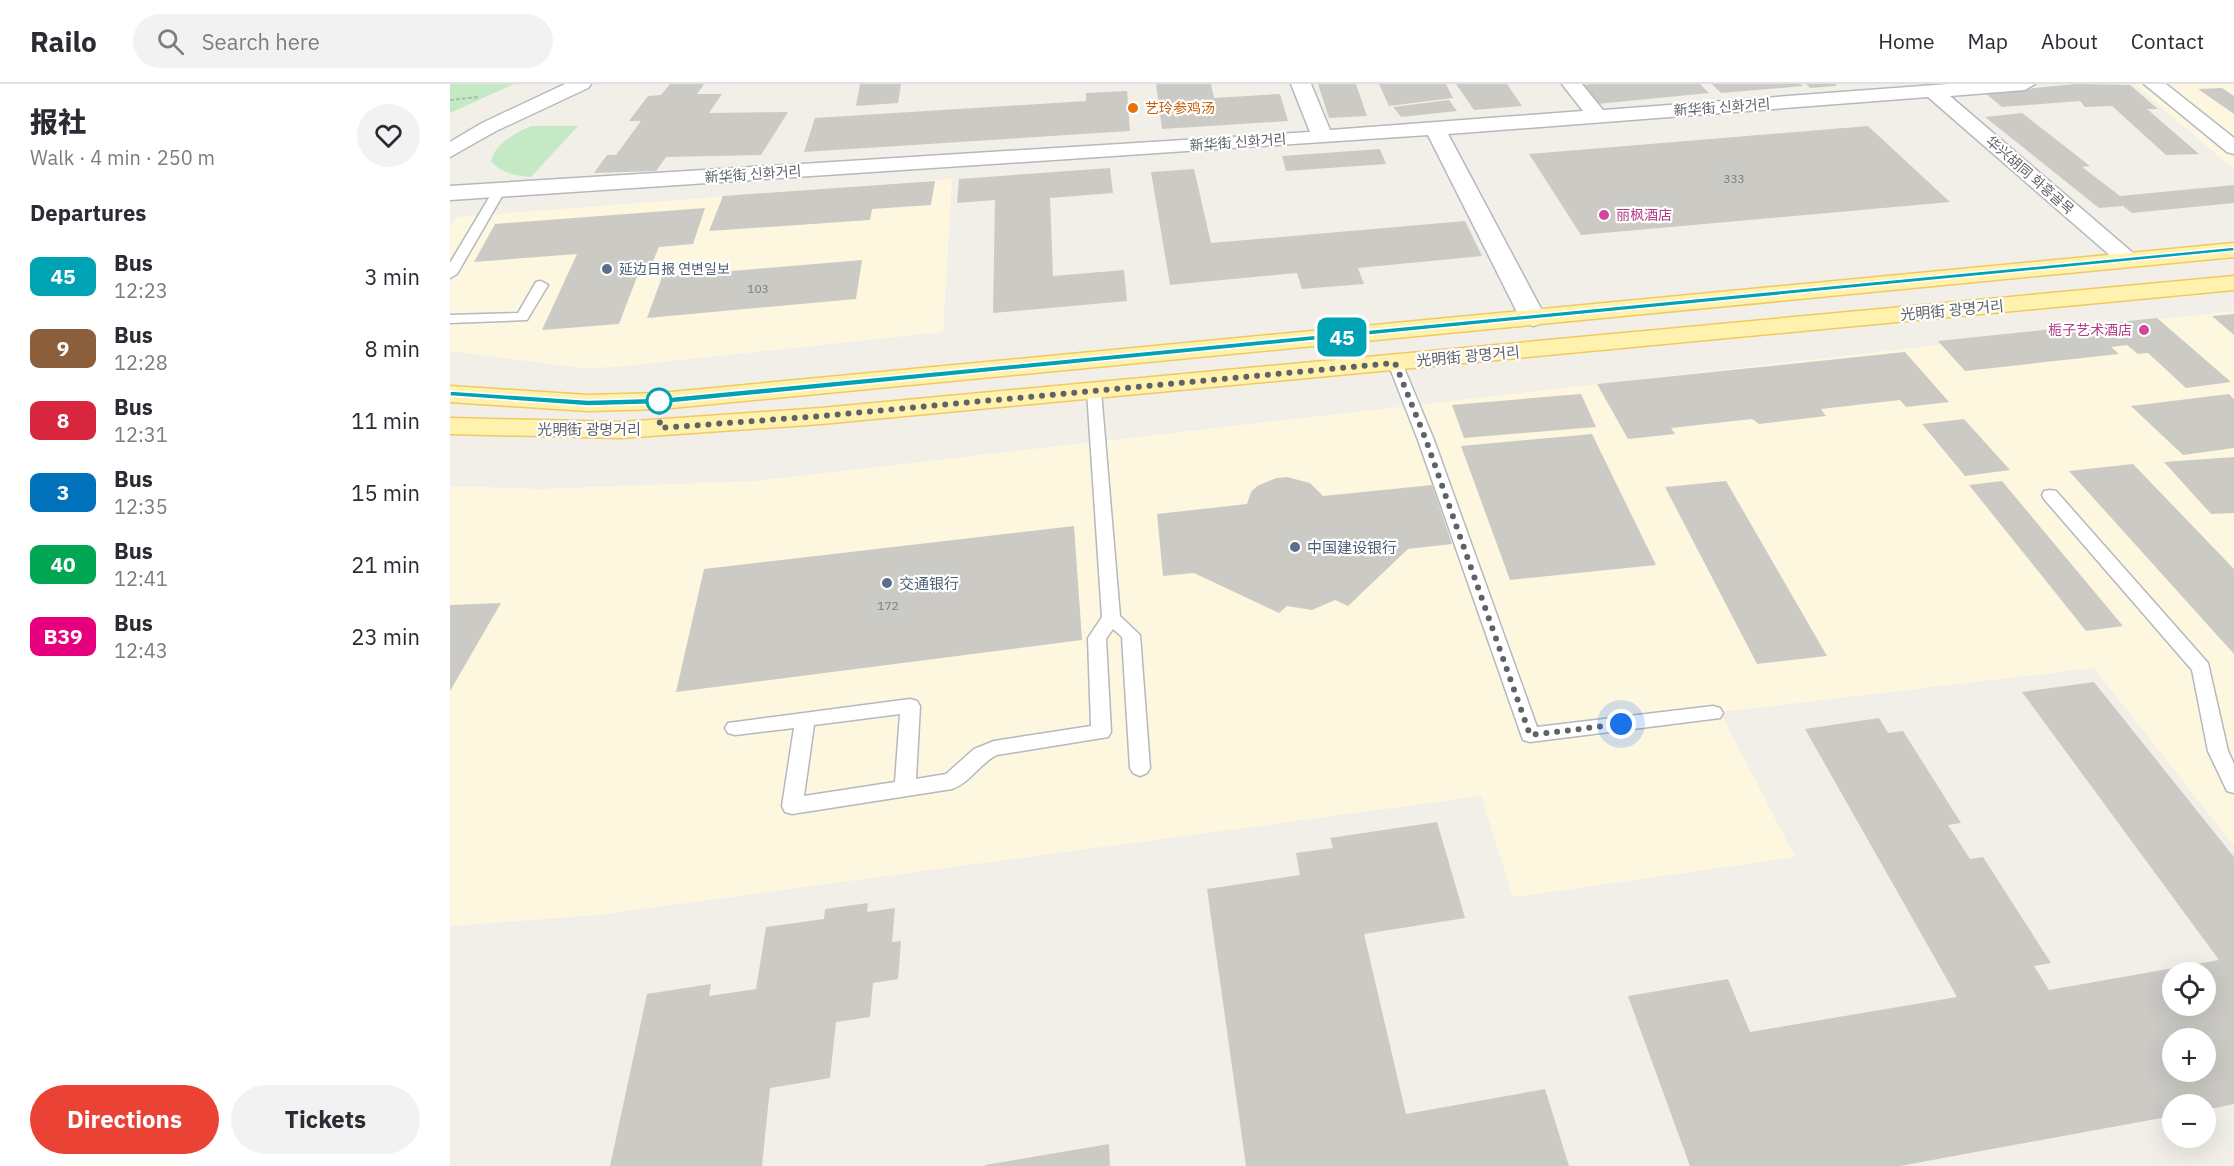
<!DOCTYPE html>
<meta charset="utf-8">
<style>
body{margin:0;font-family:"IBM Plex Sans","Noto Sans SC","Noto Sans KR",sans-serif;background:#f2f2f3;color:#2b2b33;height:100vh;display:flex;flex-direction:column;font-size:22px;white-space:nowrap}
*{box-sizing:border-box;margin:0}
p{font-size:20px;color:#7c7c81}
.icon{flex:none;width:33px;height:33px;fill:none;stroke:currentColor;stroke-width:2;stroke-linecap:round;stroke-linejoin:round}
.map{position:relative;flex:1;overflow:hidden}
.sheet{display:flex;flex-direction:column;background:#fff;width:450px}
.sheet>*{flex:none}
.badge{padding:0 12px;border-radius:9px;font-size:21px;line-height:39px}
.buttons{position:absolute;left:1712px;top:878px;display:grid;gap:12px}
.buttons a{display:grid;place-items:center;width:54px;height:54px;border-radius:50%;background:#fff;box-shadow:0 6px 24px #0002;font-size:30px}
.you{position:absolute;width:30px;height:30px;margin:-15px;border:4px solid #fff;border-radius:50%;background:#1a73e8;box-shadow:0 0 0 9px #1a73e833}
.map>.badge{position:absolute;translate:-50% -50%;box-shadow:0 0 0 3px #fff}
h2{padding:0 30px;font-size:22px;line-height:54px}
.round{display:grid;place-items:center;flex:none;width:63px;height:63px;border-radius:32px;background:#f2f2f3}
.summary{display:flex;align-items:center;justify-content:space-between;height:102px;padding:0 30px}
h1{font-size:28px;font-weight:800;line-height:45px}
.action{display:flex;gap:12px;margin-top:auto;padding:12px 30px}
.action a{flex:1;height:69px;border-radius:36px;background:#ea4335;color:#fff;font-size:24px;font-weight:800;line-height:69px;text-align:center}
.action a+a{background:#f2f2f3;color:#2b2b33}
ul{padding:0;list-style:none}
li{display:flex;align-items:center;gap:18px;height:72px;padding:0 30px}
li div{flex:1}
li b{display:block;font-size:22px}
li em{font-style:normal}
li .badge{min-width:66px;font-weight:700;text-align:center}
header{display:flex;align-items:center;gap:36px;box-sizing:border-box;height:84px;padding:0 30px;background:#fff;border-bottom:2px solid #e1e1e2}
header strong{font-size:28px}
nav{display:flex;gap:33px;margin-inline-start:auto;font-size:21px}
.search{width:420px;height:54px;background:#f2f2f3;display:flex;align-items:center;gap:15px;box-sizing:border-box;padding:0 21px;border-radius:33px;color:#7c7c81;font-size:22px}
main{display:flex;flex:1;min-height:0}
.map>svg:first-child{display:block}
.commercial{fill:#fef7e0}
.green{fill:#c5e8c5}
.building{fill:#cccac5;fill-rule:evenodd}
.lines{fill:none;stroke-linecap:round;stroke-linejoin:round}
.lane-casing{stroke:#b5b8bc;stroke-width:3}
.street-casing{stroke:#b5b8bc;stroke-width:3}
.secondary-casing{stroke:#b6babf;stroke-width:3}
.primary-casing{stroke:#f2c960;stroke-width:3}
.path{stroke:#9cc7a9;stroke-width:2;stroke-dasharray:4 2;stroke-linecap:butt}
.lane{fill:#fff;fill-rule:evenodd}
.street{fill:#fff;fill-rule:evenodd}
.secondary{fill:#fff;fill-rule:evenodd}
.primary{fill:#fff2af;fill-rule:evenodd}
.line{fill:#00a3b4;stroke:#fff;stroke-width:1.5}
.walk{stroke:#5f6368;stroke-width:6;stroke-dasharray:0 10.8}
.food-dot{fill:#e8710a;stroke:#fff;stroke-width:2}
.hotel-dot{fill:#d1479c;stroke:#fff;stroke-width:2}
.service-dot{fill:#5c6f8a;stroke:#fff;stroke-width:2}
.stop-dot{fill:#fff;stroke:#00a3b4;stroke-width:3}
.labels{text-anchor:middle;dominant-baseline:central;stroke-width:4.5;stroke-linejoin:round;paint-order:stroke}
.number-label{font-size:12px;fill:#7a7d7f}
.far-street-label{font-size:14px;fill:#5f6368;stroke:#fff}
.far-food-label{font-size:14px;fill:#c56008;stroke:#fff;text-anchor:start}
.far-hotel-label{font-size:14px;fill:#b23c85;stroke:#fff;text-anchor:start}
.far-service-label{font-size:14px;fill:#4e5e75;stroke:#fff;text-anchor:start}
.street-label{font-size:15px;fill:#5f6368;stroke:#fff}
.service-label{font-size:15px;fill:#4e5e75;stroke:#fff;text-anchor:start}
</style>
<header>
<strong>Railo</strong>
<div class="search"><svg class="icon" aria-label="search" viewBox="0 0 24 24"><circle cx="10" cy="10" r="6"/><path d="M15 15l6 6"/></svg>Search here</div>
<nav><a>Home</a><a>Map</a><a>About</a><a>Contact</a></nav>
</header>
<main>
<section class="sheet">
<div class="summary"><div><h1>报社</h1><p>Walk · 4 min · 250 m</p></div><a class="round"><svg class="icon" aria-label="heart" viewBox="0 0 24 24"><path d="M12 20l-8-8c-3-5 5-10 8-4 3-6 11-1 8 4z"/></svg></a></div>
<h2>Departures</h2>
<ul>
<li><span class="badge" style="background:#00a3b4;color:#fff">45</span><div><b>Bus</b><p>12:23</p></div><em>3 min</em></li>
<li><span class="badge" style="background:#8b5e3c;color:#fff">9</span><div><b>Bus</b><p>12:28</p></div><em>8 min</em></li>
<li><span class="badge" style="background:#d7263d;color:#fff">8</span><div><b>Bus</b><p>12:31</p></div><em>11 min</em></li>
<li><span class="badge" style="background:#0072bc;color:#fff">3</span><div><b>Bus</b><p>12:35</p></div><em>15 min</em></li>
<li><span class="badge" style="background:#00a651;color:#fff">40</span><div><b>Bus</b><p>12:41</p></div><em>21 min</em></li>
<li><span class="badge" style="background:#e6007e;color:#fff">B39</span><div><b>Bus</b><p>12:43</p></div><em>23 min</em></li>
</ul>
<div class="action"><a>Directions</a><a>Tickets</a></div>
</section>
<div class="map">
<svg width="1784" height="1082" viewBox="0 0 1784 1082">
<rect width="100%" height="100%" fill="#f1efe8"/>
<path class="commercial" d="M1684 0H1784V85Z
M502 95 493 248 165 283 131 284 0 267V141L6 133Z
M1784 227V762L1644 584 1270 628 1345 773 1063 813 1031 712 147 831 0 842V402L91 405 305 397Z"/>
<path class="green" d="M0 0H64L0 29Z
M81 42H128L81 93C65 92 51 89 41 77 46 58 65 50 81 42Z"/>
<path class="building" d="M220 0H254L247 10H272L259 29 338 28 311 71 216 73 206 87 144 89 157 71H166L191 37H179L198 12 211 11Z
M410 0H451L448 19 406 22Z
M706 0H761L764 14 830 10 838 37 712 45Z
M868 0H906L917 32 879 34Z
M929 0H996L1003 14 939 22Z
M1006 0H1057L1072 22 1024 26Z
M1141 0H1250L1259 9 1147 20 1132 1Z
M1262 0H1350L1353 2 1271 9Z
M1356 0H1386V2L1360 4Z
M1626 0 1680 1 1708 25H1697L1749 70 1716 71 1662 22 1635 23 1630 17 1552 23 1535 9Z
M1772 4 1784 12V30L1748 5Z
M677 7 680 47 354 68 365 34 636 17V9Z
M999 16 1007 27 951 33 943 23Z
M1572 29 1640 82 1632 83 1670 112 1784 101V119L1682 129 1673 122 1649 124 1535 33Z
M1418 42 1500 118 1131 151 1079 70Z
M930 65 936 80 836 87 832 72Z
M660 84 663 109 600 114 603 192 674 186 677 217 543 229 545 116 507 119 509 95Z
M744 85 761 159 1015 137 1032 172 908 184 914 200 852 205 847 189 720 201 701 88Z
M485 97 481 121 422 125 420 136 259 147 273 112Z
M255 124 243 160 209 163 200 184 190 185 169 240 92 246 127 170 24 178 45 140Z
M412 176 406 215 197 234 212 193Z
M1784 230V251L1762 232Z
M1707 234 1781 298 1736 304 1698 269 1688 270 1677 261 1661 263 1669 270 1515 287 1488 257Z
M1455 268 1499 318 1456 323 1450 316 1371 325 1376 332 1309 340 1302 335 1221 344 1225 350 1178 355 1147 300Z
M1131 310 1146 343 1014 354 1002 321Z
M1779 310 1784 315V364L1733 371 1681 322Z
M1514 335 1560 386 1515 392 1472 340Z
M1142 350 1206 481 1060 496 1011 362Z
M1784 373V429L1761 430 1714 378Z
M1683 380 1784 485V570L1619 387Z
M837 393 860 399 873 412 982 401 1002 460 958 465 898 522 885 516 862 526 837 522 829 529 744 489 713 492 707 430 797 420 801 408 807 402 826 394Z
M1276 397 1377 572 1307 580 1215 403Z
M1552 397 1673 542 1636 547 1519 401Z
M624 442 632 556 226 608 254 485Z
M51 519 0 607V521Z
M1644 598 1784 773V1020L1755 1026V1020H1722V1032L1450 1082H1240L1178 912 1278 895 1300 948 1507 913 1355 645 1429 634 1438 649 1453 647 1511 739 1498 741 1520 775 1533 773 1601 879 1584 882 1599 906 1769 876 1572 608ZM1722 888H1755V921H1722ZM1722 954H1755V987H1722Z
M987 738 1015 834 914 850 956 1030 1095 1005 1119 1082H796L757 805 850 791 846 769 883 764 880 754Z
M418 819 417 828 445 824 442 858 451 857 448 895 423 899 420 933 386 938 380 994 320 1004 312 1082H160L197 910 261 900 259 912 306 905 316 843 374 835 375 825Z
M659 1060 660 1082H535V1081Z"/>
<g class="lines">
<g class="lane-casing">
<path id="lane" d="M49 103 55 107 7 190 0 194V179L43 107Z
M91 197 98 201 77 236 0 239V231L68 229 86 198Z
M945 275 952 279 984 356 1087 643 1263 622 1270 624 1273 629 1270 634 1080 658 1073 656 968 356 938 279Z
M644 303 651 307 670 532 690 551 700 684 697 689 690 692 683 689 680 684 672 553 663 545 656 555 661 648 658 653 547 671C530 679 520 699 502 705L342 730 335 728 332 722 344 644 285 651 278 649 275 644 278 639 460 615 467 617 470 622 466 695 496 690 524 665 544 657 641 642 638 554 652 533 637 307ZM450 630 445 698 354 712 364 641Z
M1600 406 1606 407 1758 579 1778 667 1784 680V709L1777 707 1758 667 1742 586 1594 415 1592 411 1594 407Z"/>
</g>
<g class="street-casing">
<path id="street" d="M841 0H861L880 46 1133 27 1112 0H1132L1153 26 1498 0H1585L1575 6 1500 12 1690 175 1686 180H1670L1478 13 998 50 1096 234 1092 239 1083 242 1074 239 1070 234 978 51 0 116V102L860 48Z"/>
</g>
<g class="secondary-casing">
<path id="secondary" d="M115 0H141L138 4 46 47 0 73V58L32 39Z
M1694 0H1716L1784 54V70L1777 68Z"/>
</g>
<g class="primary-casing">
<path id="primary" d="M1784 159V173L211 325 138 327 0 318V302L138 311 211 309Z
M1784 192V206L371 340 171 354 0 350V334L171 338 371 324Z"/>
</g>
<path class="path" d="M0 16 28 13"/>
<use href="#lane" class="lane"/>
<use href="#street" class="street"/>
<use href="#secondary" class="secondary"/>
<use href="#primary" class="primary"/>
</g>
<path class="line" d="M1784 163V167L211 320 138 322 0 312V307L138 316 211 314Z"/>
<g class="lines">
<path class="walk" d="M209 317 210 344 372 332 945 279 976 356 1080 651 1171 640"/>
</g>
<circle class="food-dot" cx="683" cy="24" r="6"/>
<g class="hotel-dot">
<circle cx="1154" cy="131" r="6"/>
<circle cx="1694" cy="246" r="6"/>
</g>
<g class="service-dot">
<circle cx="157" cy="185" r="6"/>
<circle cx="845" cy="463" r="6"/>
<circle cx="437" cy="499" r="6"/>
</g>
<circle class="stop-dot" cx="209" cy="317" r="12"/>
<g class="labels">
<g class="number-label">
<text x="1284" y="94">333</text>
<text x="308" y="204">103</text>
<text x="438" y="521">172</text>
</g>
<g class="far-street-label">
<text transform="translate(1272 23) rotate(-4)">新华街 신화거리</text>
<text transform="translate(788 58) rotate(-4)">新华街 신화거리</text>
<text transform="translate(303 90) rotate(-4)">新华街 신화거리</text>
<text transform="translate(1580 91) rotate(41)">华兴胡同 화흥골목</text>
</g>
<g class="far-food-label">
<text x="695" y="24">艺玲参鸡汤</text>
</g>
<g class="far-hotel-label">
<text x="1166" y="131">丽枫酒店</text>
<text x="1682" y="246" text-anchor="end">栀子艺术酒店</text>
</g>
<g class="far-service-label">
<text x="169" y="185">延边日报 연변일보</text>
</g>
<g class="street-label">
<text transform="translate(1502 226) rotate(-5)">光明街 광명거리</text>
<text transform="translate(1018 272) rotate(-5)">光明街 광명거리</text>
<text x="139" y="345">光明街 광명거리</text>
</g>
<g class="service-label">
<text x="857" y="463">中国建设银行</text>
<text x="449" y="499">交通银行</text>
</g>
</g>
</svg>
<div class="buttons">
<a><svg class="icon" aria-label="locate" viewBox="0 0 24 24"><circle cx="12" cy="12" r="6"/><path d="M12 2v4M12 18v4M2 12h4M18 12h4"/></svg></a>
<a>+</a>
<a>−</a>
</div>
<div class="you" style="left:1171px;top:640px"></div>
<b class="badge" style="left:892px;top:253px;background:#00a3b4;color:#fff">45</b>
</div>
</main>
